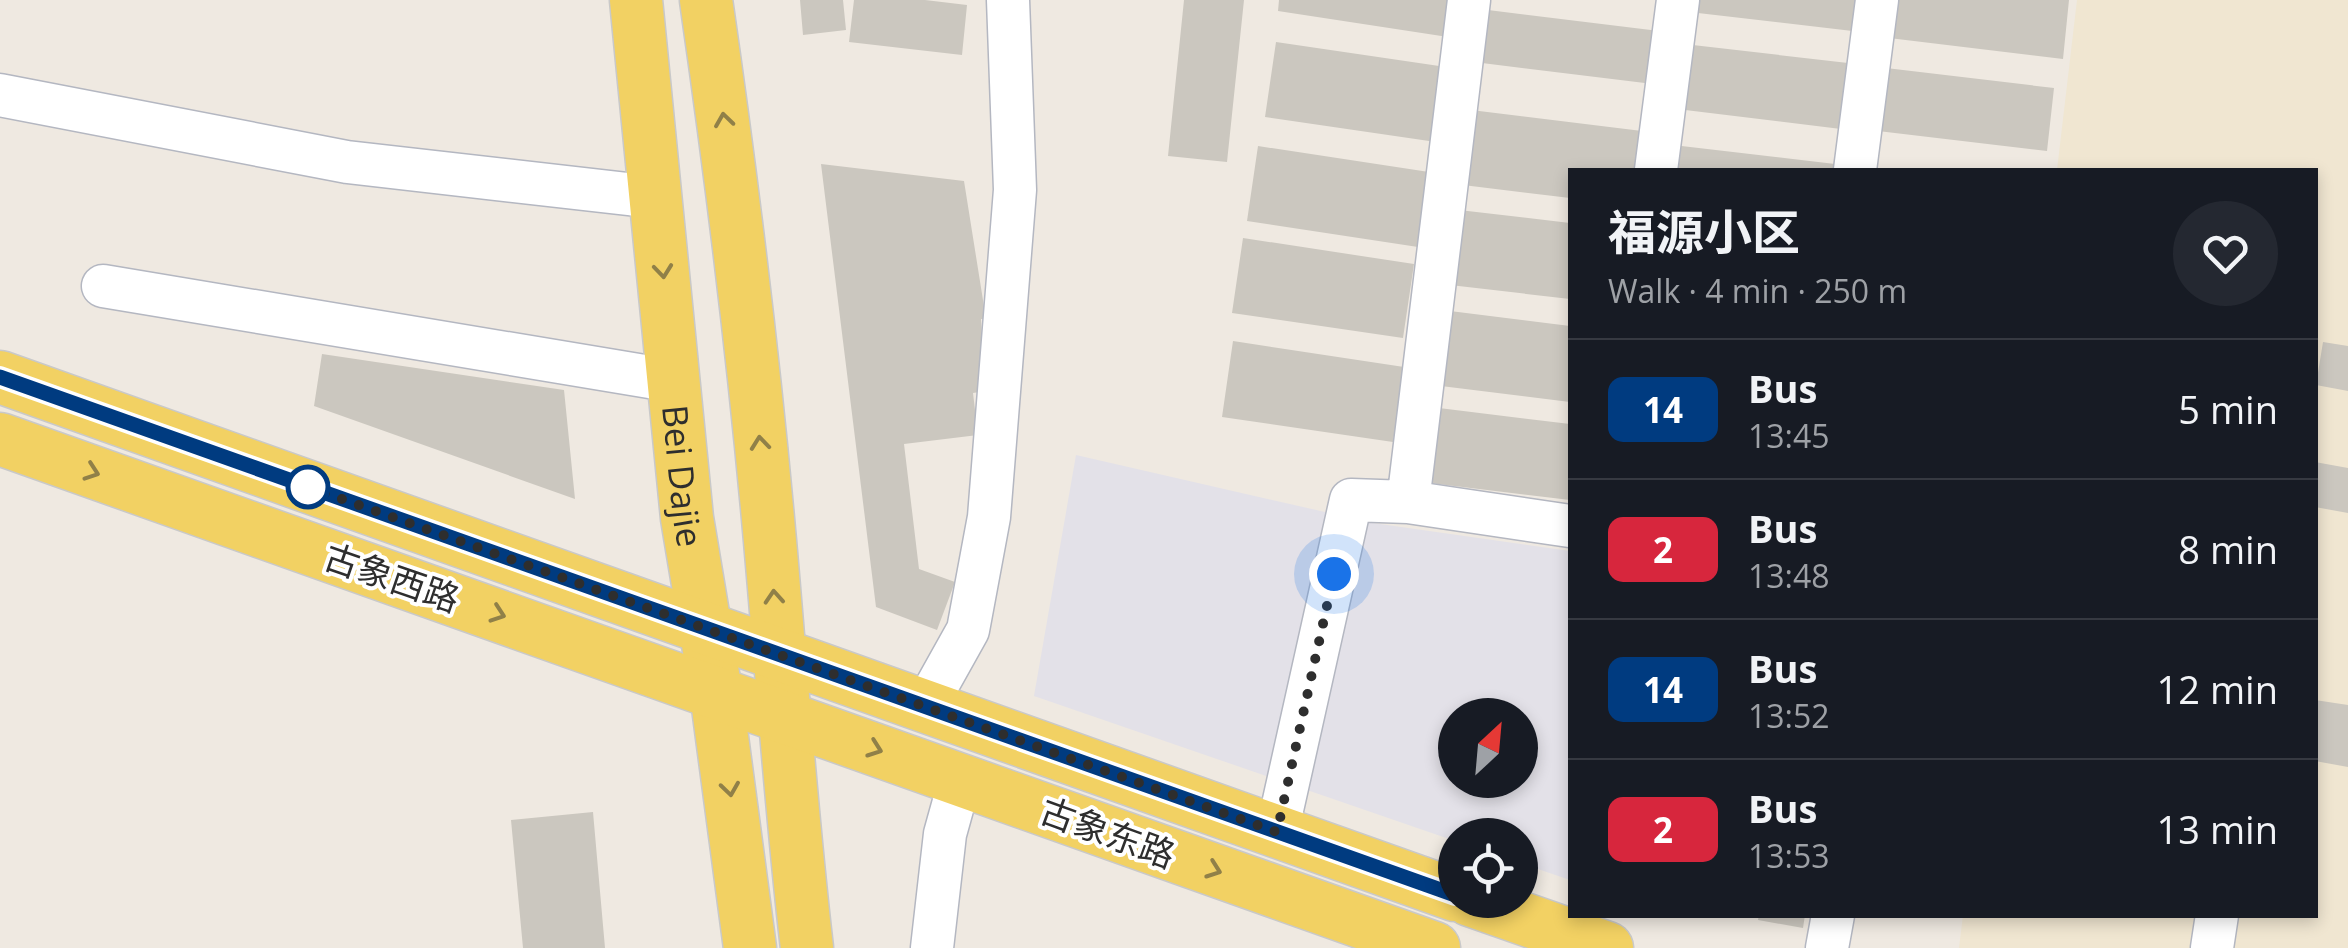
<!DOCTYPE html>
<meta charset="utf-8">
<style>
body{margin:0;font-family:"Open Sans","Noto Sans SC",sans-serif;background:#242831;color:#f1f3f6;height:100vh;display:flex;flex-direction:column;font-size:38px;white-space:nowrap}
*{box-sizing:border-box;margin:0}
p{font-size:32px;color:#9ea1a6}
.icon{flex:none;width:55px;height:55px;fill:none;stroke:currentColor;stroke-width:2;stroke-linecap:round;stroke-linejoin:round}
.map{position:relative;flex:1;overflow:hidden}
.panel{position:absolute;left:1568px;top:168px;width:750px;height:750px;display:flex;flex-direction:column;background:#171b24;border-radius:0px;box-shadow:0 5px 15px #0003}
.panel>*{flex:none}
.badge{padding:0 20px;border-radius:15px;font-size:35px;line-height:65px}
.needle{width:65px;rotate:26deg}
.controls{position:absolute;left:1438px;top:698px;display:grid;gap:20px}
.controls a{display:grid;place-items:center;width:100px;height:100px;border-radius:50%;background:#171b24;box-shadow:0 5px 15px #0003;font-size:50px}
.you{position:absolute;width:50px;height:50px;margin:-25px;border:8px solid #fff;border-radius:50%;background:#1a73e8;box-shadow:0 0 0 15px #1a73e833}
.map>.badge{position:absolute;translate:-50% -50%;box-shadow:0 0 0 5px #fff}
.round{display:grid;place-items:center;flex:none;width:105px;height:105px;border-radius:52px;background:#242831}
.headline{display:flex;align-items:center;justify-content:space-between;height:170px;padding:0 40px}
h1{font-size:48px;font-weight:700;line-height:75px}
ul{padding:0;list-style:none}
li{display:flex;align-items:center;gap:30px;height:140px;padding:0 40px;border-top:2px solid #363941}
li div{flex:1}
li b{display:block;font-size:38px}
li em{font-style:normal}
li .badge{min-width:110px;font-weight:700;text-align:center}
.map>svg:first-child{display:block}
.industrial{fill:#e3e1e8;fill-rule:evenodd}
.education{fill:#f0e6d1}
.building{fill:#cbc7bf}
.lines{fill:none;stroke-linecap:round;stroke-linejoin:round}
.minor-casing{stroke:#b4b7c1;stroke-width:45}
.major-casing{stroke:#c9c9c9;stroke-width:55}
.minor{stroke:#fff;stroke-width:42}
.major{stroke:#f2d163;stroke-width:52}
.oneway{stroke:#908048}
.line-casing{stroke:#fff;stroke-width:22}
.line{stroke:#003b80;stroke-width:15}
.walk{stroke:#2e2e2e;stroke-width:10;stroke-dasharray:0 18}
.stop-dot{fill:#fff;stroke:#003b80;stroke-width:5}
.labels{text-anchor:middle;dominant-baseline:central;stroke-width:8;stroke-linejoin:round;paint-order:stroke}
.street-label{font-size:35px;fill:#2e2e2e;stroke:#fff}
</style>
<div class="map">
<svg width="2348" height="948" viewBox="0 0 2348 948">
<rect width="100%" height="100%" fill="#efe9e1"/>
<path class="industrial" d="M1076 455 1373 523 1570 551V880L1520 863V835H1455V841L1034 696ZM1455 715H1520V780H1455Z"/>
<path class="education" d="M2077 0H2348V948H1959L1963 915H2315V170H2057Z"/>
<path class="building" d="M800 0H843L846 30 803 35Z
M854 0H925L967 5 962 55 849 42Z
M1184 0H1244L1227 162 1168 156Z
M1279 0H1453L1448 37 1278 11Z
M1699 0H1864L1861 32 1698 13Z
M1894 0H2069L2063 59 1889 38Z
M1488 10 1659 31 1653 84 1482 63Z
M1276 42 1446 67 1436 142 1265 117Z
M1684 44 1848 63 1841 129 1677 109Z
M1886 68 2054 88 2047 151 1878 131Z
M1471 110 1642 131 1638 170H1570V198L1463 185Z
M1673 145 1835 164V170H1670Z
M1258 146 1429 172 1418 247 1247 221Z
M821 164 964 181 986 319H981L985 391 973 393 978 435 904 444 919 569 955 582 937 630 876 607Z
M1459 210 1570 223V299L1450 285Z
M1243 238 1414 264 1403 338 1232 313Z
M1450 311 1570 326V402L1441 386Z
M1233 341 1404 367 1393 442 1222 417Z
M2323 342 2348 346V391L2316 385Z
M322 354 564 390 575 499 314 406Z
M1439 408 1570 424V500L1430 483Z
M2315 462 2348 468V513L2315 507Z
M2315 700 2348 705V767L2315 761Z
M593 812 605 948H523L511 820Z
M1759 915H1805L1803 928 1758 920Z"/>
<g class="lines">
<g class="minor-casing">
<path id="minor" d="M0 95 347 162 654 197
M1656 170 1678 0
M1855 170 1877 0
M103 286 674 381
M1408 502 1570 526
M925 707 968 630 989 517 1015 190 1008 0
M1277 832 1351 500 1408 502 1469 0
M932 948 945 834 960 780
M1827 948 1833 915
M2212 948 2217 915"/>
</g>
<g class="major-casing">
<g id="major">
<path id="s1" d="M636 0 687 518 716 692 750 948"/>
<path d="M706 0C732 180 754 360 770 541 782 677 791 812 807 948"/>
<path d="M0 377 1455 895"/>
<path d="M0 439 1434 948"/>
<path d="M1470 900 1607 948"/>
</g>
</g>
<use href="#minor" class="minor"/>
<use href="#major" class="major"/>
</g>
<defs><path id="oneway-chevron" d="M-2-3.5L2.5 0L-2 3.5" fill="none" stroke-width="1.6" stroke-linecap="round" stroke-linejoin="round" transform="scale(2.5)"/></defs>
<g class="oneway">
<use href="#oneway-chevron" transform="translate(724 120) rotate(-98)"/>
<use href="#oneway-chevron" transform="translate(663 271) rotate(84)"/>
<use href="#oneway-chevron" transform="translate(760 443) rotate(-96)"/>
<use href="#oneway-chevron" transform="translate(92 472) rotate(19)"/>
<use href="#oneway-chevron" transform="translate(774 597) rotate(-94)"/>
<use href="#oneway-chevron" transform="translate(498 614) rotate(19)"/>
<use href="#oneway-chevron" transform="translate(875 749) rotate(20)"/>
<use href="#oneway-chevron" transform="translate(730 789) rotate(82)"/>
<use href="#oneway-chevron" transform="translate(1214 870) rotate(20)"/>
</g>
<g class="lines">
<g class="line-casing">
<path id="line" d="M0 377 1455 895"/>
</g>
<use href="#line" class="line"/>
<path class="walk" d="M308 487 1277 832 1334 574"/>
</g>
<circle class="stop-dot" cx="308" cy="487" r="20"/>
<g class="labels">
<g class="street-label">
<text stroke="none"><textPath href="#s1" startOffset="478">Bei Dajie</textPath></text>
<text transform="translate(392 577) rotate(19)">古象西路</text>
<text transform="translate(1108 832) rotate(20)">古象东路</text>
</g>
</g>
</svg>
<div class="controls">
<a><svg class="needle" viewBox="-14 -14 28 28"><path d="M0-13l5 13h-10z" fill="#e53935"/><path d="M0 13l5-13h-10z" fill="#9ea1a6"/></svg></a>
<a><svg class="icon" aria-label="locate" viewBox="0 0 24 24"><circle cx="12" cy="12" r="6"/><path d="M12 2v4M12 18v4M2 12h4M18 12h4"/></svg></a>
</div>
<div class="you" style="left:1334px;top:574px"></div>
<section class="panel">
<div class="headline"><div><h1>福源小区</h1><p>Walk · 4 min · 250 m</p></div><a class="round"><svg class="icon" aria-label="heart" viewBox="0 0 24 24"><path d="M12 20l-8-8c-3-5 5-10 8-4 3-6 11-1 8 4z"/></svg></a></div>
<ul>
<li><span class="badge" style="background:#003b80;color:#fff">14</span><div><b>Bus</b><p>13:45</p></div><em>5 min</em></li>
<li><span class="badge" style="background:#d7263d;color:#fff">2</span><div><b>Bus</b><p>13:48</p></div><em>8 min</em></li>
<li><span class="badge" style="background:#003b80;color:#fff">14</span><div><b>Bus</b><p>13:52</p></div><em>12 min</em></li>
<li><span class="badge" style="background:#d7263d;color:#fff">2</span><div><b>Bus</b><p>13:53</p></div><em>13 min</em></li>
</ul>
</section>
</div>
